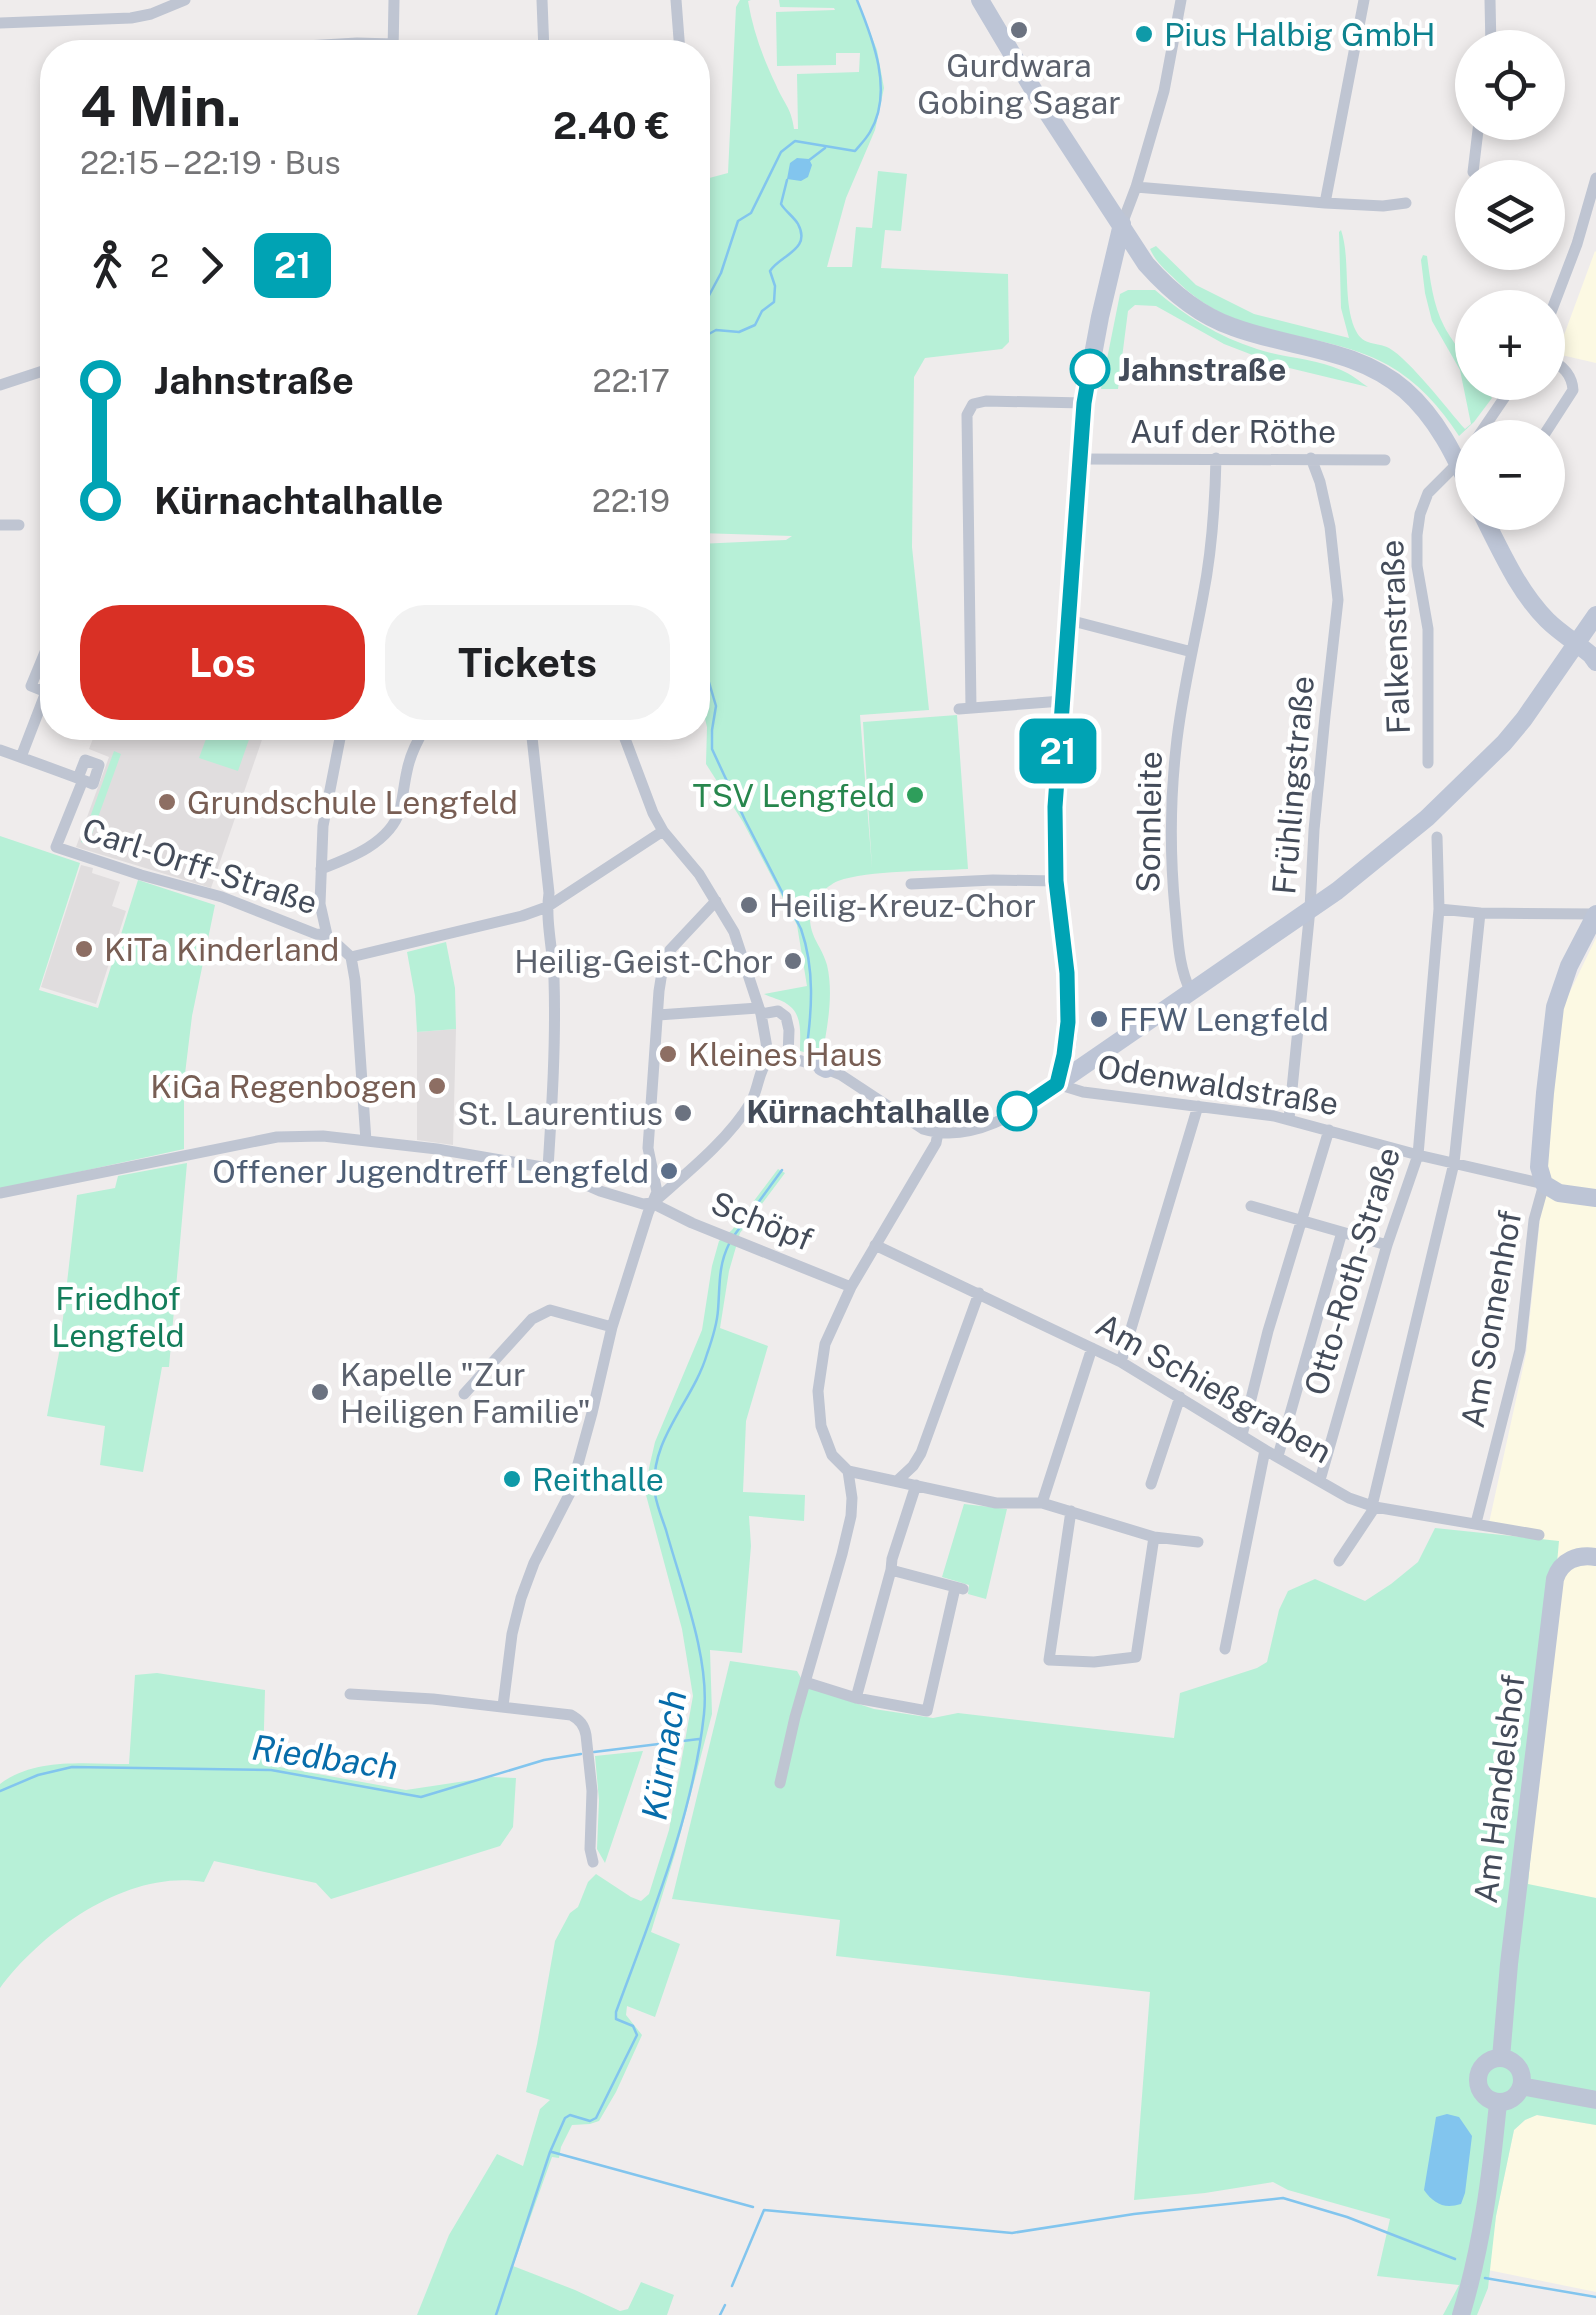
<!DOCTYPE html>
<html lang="de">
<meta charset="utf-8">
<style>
body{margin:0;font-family:"Public Sans",sans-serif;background:#f2f2f2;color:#202124;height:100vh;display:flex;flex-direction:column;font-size:38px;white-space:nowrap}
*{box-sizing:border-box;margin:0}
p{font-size:32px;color:#757577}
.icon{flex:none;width:55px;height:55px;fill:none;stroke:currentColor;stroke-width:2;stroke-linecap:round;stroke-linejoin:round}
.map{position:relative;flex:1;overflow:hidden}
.drawer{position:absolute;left:40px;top:40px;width:670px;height:700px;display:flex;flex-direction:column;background:#fff;border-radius:40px;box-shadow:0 5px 15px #0003}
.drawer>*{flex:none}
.badge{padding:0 20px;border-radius:15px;font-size:35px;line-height:65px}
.buttons{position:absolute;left:1455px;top:30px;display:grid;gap:20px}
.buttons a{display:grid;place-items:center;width:110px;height:110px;border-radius:50%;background:#fff;box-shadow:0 5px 15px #0003;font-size:50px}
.map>.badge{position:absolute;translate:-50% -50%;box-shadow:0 0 0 5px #fff}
.legs{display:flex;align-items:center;gap:15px;height:110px;padding:0 40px;font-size:32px}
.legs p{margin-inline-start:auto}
.head{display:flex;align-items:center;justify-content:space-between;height:170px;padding:0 40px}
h1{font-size:55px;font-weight:700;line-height:75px}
.primary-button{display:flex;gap:20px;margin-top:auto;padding:20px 40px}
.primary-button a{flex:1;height:115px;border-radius:40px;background:#d93025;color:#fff;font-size:40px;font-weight:700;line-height:115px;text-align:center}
.primary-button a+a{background:#f2f2f2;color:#202124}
ul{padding:0 40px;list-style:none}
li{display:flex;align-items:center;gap:35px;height:120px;font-size:38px}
li i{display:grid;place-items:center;width:15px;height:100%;margin:0 12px;background:currentColor}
li i::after{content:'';width:25px;height:25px;margin:-12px;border:8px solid;border-radius:50%;background:#fff}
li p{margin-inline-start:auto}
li:first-child i{background:linear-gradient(#0000 50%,currentColor 0)}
li:last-child i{background:linear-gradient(currentColor 50%,#0000 0)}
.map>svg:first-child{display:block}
.commercial{fill:#fcf9e3}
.education{fill:#e0ddde}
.green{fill:#b7f0d7}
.water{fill:#82c5ee}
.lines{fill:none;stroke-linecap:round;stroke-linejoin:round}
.stream{stroke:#82c5ee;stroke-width:2.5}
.street{stroke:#bfc5d2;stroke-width:11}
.secondary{stroke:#bdc5d6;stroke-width:18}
.line-1-casing{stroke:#fff;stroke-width:22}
.line-1{stroke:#00a3b4;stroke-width:15}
.worship-dot{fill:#6b7280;stroke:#fff;stroke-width:4}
.culture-dot{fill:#0f9aa8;stroke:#fff;stroke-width:4}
.stop-1-dot{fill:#fff;stroke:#00a3b4;stroke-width:5}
.leisure-dot{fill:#2e9e5b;stroke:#fff;stroke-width:4}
.education-dot{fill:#8d6e63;stroke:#fff;stroke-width:4}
.service-dot{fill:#5c6f8a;stroke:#fff;stroke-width:4}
.labels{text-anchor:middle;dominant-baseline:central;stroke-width:9;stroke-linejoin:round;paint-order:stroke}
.culture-label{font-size:32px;fill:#0d838f;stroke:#fff;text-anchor:start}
.worship-label{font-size:32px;fill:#5b616d;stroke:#fff;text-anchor:start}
.stop-label{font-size:32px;font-weight:bold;fill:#444c5a;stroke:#fff;text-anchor:start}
.street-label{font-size:32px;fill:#444c5a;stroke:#fff}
.leisure-label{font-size:32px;fill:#27864d;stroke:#fff;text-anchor:end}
.education-label{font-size:32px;fill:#785e54;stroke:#fff;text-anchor:start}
.service-label{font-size:32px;fill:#4e5e75;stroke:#fff;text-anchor:start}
.park-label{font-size:32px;fill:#137d5a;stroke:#fff}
.water-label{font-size:35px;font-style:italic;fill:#076caa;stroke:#fff}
</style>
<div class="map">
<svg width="1596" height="2315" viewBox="0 0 1596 2315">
<rect width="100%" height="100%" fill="#efecec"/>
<path class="commercial" d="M1595 251 1596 252V363L1557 354Z
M1596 938V1898L1528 1885 1555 1592 1540 1540 1487 1532 1526 1354 1562 1008Z
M1536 2115 1596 2125V2292L1488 2270 1496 2216 1514 2130 1525 2120Z"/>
<path class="education" d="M97 728H266L211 888 76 847 109 757 89 749Z
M81 865 93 868 92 873 120 882 112 906 126 911 96 1004 41 987Z
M456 1029 453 1145 417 1140V1032Z"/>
<path class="green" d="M740 0H751L748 1C753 31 763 58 776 85 784 104 791 107 794 129H798L797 74 859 72 860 53H836V65L777 66 776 12 835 10 834 8 780 7 779 0H857L877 50 884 88 875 130 846 198 827 267H852L856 227 872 228 878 171 907 174 901 231 885 230 881 268 1008 274 1009 342 1002 349 925 358 914 377 912 547 929 710 860 715 872 868 863 722 957 715 968 869C933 871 868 870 838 881 826 886 810 902 810 915 809 937 822 946 827 965 834 995 827 1028 822 1057L800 1051C800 1034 803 1014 787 1004 781 999 771 998 764 994L807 986 797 925 743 822 706 764 707 727 698 690V544L786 540 792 536 698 533V181L728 173 736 7Z
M1341 230C1351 259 1342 303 1356 331 1363 346 1378 342 1389 348 1410 360 1447 409 1465 429L1471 424 1460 370 1432 321 1425 293 1421 260 1423 255 1427 256C1430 279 1433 305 1444 326 1453 344 1472 362 1472 382L1481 383 1492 398 1474 422 1459 436C1440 407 1418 382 1388 365 1318 327 1243 344 1180 284 1169 273 1156 263 1150 249L1156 246 1196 285 1254 314 1349 338 1341 308 1339 232Z
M1128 290H1155C1185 316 1219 337 1257 349 1284 358 1315 358 1341 370 1351 374 1359 381 1368 387L1281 366 1224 344 1156 306 1135 305 1128 311 1118 389H1101L1120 294Z
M210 728H253L238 771 199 758Z
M114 751 121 754 88 845 81 842Z
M0 836 80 863 39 990 98 1008 138 880 215 905 192 1016 184 1082V1149L0 1189Z
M446 942 455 988 456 1029 417 1032 415 996 407 952Z
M187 1163 169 1367H162L143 1472 100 1465 105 1426 47 1416 59 1353 77 1195 115 1188 118 1176Z
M778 1169 785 1173 740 1233 729 1271 720 1328 768 1346 746 1421 743 1492 805 1495 804 1521 749 1516 751 1546 742 1653 710 1650 712 1714 675 1854 651 1932 680 1944 655 2017 627 2006 626 2015 642 2035 616 2092 599 2121 590 2124 572 2125 561 2147 559 2158 552 2157 513 2266 575 2290 620 2311 628 2309 641 2282 674 2295 667 2315H417L449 2235 497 2154 523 2166 540 2109 550 2100 526 2092 537 2044 555 1941 570 1913 578 1907 588 1882 596 1874 631 1897 641 1901 649 1894 669 1830 693 1696 682 1629 646 1495 649 1468 655 1442 702 1330 712 1266 719 1241 732 1230Z
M964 1504 1007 1509 986 1599 968 1594 969 1585 942 1577Z
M1435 1528 1559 1541 1528 1884 1596 1898V2125L1537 2115 1525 2120 1514 2130 1496 2216 1488 2288 1477 2315H1443L1459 2285 1377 2276 1390 2219 1288 2190 1273 2182 1205 2193 1134 2200 1150 1992 836 1956 840 1920 672 1899 730 1661 797 1671 806 1687 874 1709 933 1718 958 1713 1174 1738 1180 1693 1257 1668 1267 1662 1279 1610 1288 1591 1315 1579 1365 1601 1391 1584 1418 1562Z
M157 1673 265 1690 263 1764 406 1790 492 1777 516 1778 513 1827 500 1846 331 1899 316 1883 214 1861 204 1882C129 1869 44 1929 0 1988V1784C35 1757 87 1764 129 1764L135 1675Z
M643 1751 605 1863 597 1849 599 1800 595 1756Z"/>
<path class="water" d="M797 158 809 159 812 165 808 177 801 181 787 179 790 163Z
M1447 2114 1459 2117 1472 2136 1465 2193 1461 2204C1444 2209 1434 2204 1424 2190L1436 2117Z"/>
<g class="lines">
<path class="stream" d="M808 161 825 148
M698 316 721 273 738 221 751 213 781 152 795 141 855 151C860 145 866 139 870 132 894 92 873 39 857 0
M698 340 716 330 739 332 755 325 762 311 774 302 775 286 770 271C780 255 812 250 798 224 794 217 785 211 781 204L787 180
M698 645 716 706 712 730V749L745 820 801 929C815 969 812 1011 806 1053
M733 1237 782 1170
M594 1752 699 1739
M0 1791 38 1775 72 1767 271 1770 421 1797 544 1760 581 1754
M552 2152 753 2207
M1485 2278 1596 2297
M732 2286 764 2210 1012 2233 1134 2214 1283 2198 1347 2217 1455 2259
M496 2315 550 2152 565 2118 570 2115 590 2121 596 2118 637 2035 633 2026 616 2019V2012C651 1917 693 1816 704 1714 710 1657 681 1585 666 1530 662 1518 657 1506 655 1494 648 1440 693 1402 707 1354 712 1340 717 1325 718 1310 720 1286 718 1266 729 1244
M720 2315 725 2305"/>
<path class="street" d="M542 0 544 52
M676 0 680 52
M1490 0 1491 48
M0 23 131 18 151 14 185 0
M203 52 357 43 393 44
M393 52 394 0
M1473 172 1479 122
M1136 187 1325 203 1383 206 1406 203
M1325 203 1364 0
M1122 224 1136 187 1164 91 1181 0
M1548 320 1577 244 1596 178
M0 385 52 368
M1477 438 1515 382
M1542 438 1573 390C1572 374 1562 365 1548 358
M1081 459 1385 460
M0 525H19
M1069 620 1192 652
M971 708 967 415 973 404 986 401 1084 403
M959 709 1062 701
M342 728 323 826 320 904 327 935 351 957 355 980 366 1141
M531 728 549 893C545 921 553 950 554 979 556 1042 552 1105 548 1168
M621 728 653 813 663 831 699 874 734 932 761 1014 769 1059
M0 750C31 761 62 772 93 784L99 765 85 760 78 778
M21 757 46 692 31 686 50 640
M1428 763V629L1417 566V535L1420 514 1428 493 1458 463 1472 444
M83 780 56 847 141 875 222 897 316 934 327 935
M321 869C350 858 390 843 400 810 403 797 404 784 407 771 410 755 417 741 425 728
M911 884 993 880 1057 881
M1439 909 1480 913 1596 914
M351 957 522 916 547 907 663 831
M1191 992C1178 967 1178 937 1175 909 1170 856 1170 801 1176 748 1181 697 1194 646 1203 596 1212 551 1215 504 1216 458
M761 1014 778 1011 786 1017 789 1030 788 1057
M658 1015 758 1008
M826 1069 841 1075 923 1129C971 1144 1020 1113 1057 1084L1083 1092 1274 1116 1418 1155 1544 1184 1534 1220 1520 1350 1476 1523
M1289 1119 1310 909 1314 830 1325 716 1338 600 1330 527 1320 482 1311 458
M0 1193 277 1137 323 1136 437 1149 548 1168 600 1191 643 1204 652 1203 692 1223 851 1287
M656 1200C688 1172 729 1139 751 1102 759 1088 758 1070 769 1059L788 1057 822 1067
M1251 1206 1387 1245
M875 1245 1121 1362 1265 1450 1349 1498 1375 1507 1539 1535
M1121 1362 1198 1106
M464 1394 532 1319 550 1310 612 1327
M1242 1435 1268 1331 1329 1130
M1278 1456 1342 1232
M848 1471 996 1503H1042L1092 1348
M1320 1480 1387 1245 1418 1155 1439 909 1437 837
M897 1481 913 1466 921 1453 979 1293
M1151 1484 1180 1397
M1042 1503 1154 1537 1198 1542
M1372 1506 1454 1163 1480 913
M1071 1511 1049 1660 1094 1662 1136 1657 1154 1537
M1339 1561 1375 1507
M891 1570 963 1589
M1225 1649 1265 1450
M805 1682 856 1698 927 1711 955 1588
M350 1694 433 1699 571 1715C580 1720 584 1725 586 1735L592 1791 590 1849 593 1862
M856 1698 891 1570 892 1559 916 1485
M503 1706 512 1634 521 1598 534 1563 570 1493 592 1413 612 1327 648 1213 657 1192 648 1148 659 991 663 966 670 950 716 901
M780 1783 795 1717 842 1554 851 1516 852 1498 848 1471 832 1455 821 1426 818 1391 825 1344 851 1287 936 1143 938 1133"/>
<path class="secondary" d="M980 0 1043 106 1146 264C1170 291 1198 315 1233 327 1292 349 1355 347 1405 390 1437 418 1455 456 1472 493
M1481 512C1500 549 1518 591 1547 620 1560 633 1577 643 1591 655L1596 662
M1596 914 1569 966 1555 1007 1545 1093 1539 1167 1544 1184 1559 1193 1596 1198
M822 1067 826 1069
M1057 1084C1082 1023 1062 950 1057 886 1054 842 1055 799 1058 755L1084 403 1100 317 1122 224
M1057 1084 1337 891 1427 818 1504 743 1524 719 1596 615
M1478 2080a22 22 0 1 1 44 0a22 22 0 1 1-44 0Z
M1501 2058 1509 1964 1555 1579C1561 1560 1578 1554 1596 1557
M1521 2086 1596 2100
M1461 2315C1482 2246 1491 2175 1498 2103"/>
</g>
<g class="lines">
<g class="line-1-casing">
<path id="line-1" d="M1017 1111 1057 1084 1064 1055 1068 1022 1067 973 1056 881 1055 807 1084 403 1090 369"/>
</g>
<use href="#line-1" class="line-1"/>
</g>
<g class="worship-dot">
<circle cx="1019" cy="30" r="10"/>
<circle cx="749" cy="905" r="10"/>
<circle cx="793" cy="961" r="10"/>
<circle cx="683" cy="1113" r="10"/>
<circle cx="320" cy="1392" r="10"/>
</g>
<g class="culture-dot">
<circle cx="1144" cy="34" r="10"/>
<circle cx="512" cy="1479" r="10"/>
</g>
<g class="stop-1-dot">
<circle cx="1090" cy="369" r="18"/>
<circle cx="1017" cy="1111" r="18"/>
</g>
<circle class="leisure-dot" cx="915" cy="795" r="10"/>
<g class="education-dot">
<circle cx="167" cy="802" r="10"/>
<circle cx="84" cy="949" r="10"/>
<circle cx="668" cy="1054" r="10"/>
<circle cx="437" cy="1086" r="10"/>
</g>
<g class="service-dot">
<circle cx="1099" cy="1019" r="10"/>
<circle cx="669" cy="1171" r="10"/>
</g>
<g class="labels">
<g class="culture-label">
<text x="1164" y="34">Pius Halbig GmbH</text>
<text x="532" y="1479">Reithalle</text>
</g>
<g class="worship-label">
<text x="1019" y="65" text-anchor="middle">Gurdwara<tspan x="1019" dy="37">Gobing Sagar</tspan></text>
<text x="769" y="905">Heilig-Kreuz-Chor</text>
<text x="773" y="961" text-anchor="end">Heilig-Geist-Chor</text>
<text x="663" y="1113" text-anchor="end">St. Laurentius</text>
<text x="340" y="1374">Kapelle "Zur<tspan x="340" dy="37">Heiligen Familie"</tspan></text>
</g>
<g class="stop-label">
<text x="1118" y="369">Jahnstraße</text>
<text x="990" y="1111" text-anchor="end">Kürnachtalhalle</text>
</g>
<g class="street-label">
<text x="1233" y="431">Auf der Röthe</text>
<text transform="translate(1395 637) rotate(-92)">Falkenstraße</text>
<text transform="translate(1293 785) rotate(-85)">Frühlingstraße</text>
<text transform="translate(1149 822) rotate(-89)">Sonnleite</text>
<text transform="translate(200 866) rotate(18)">Carl-Orff-Straße</text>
<text transform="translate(1218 1085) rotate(9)">Odenwaldstraße</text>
<text transform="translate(762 1221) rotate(22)">Schöpf</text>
<text transform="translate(1352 1271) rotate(-73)">Otto-Roth-Straße</text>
<text transform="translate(1491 1319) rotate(-80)">Am Sonnenhof</text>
<text transform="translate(1214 1388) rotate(30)">Am Schießgraben</text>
<text transform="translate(1499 1789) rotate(-83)">Am Handelshof</text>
</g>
<g class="leisure-label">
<text x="895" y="795">TSV Lengfeld</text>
</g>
<g class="education-label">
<text x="187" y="802">Grundschule Lengfeld</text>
<text x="104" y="949">KiTa Kinderland</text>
<text x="688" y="1054">Kleines Haus</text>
<text x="417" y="1086" text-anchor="end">KiGa Regenbogen</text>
</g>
<g class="service-label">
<text x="1119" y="1019">FFW Lengfeld</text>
<text x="649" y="1171" text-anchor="end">Offener Jugendtreff Lengfeld</text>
</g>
<g class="park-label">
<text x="118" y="1298">Friedhof<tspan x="118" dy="37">Lengfeld</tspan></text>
</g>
<g class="water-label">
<text transform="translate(664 1755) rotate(-81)">Kürnach</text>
<text transform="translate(325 1757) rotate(8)">Riedbach</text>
</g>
</g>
</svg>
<div class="buttons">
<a><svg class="icon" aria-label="locate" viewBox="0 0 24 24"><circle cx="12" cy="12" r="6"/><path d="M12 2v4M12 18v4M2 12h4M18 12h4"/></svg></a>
<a><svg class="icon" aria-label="layers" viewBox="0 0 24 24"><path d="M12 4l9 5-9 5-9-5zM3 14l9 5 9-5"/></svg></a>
<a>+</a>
<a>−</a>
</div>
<b class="badge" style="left:1058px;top:751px;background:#00a3b4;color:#fff">21</b>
<section class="drawer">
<div class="head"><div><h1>4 Min.</h1><p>22:15 – 22:19 · Bus</p></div><b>2.40 €</b></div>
<div class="legs"><svg class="icon" aria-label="walk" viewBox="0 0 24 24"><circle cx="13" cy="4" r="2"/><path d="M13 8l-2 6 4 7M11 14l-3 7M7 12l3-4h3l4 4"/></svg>2<svg class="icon" aria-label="forward" viewBox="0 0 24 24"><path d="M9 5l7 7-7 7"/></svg><b class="badge" style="background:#00a3b4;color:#fff">21</b></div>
<ul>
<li><i style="color:#00a3b4"></i><b>Jahnstraße</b><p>22:17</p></li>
<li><i style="color:#00a3b4"></i><b>Kürnachtalhalle</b><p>22:19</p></li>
</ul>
<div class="primary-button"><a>Los</a><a>Tickets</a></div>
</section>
</div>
